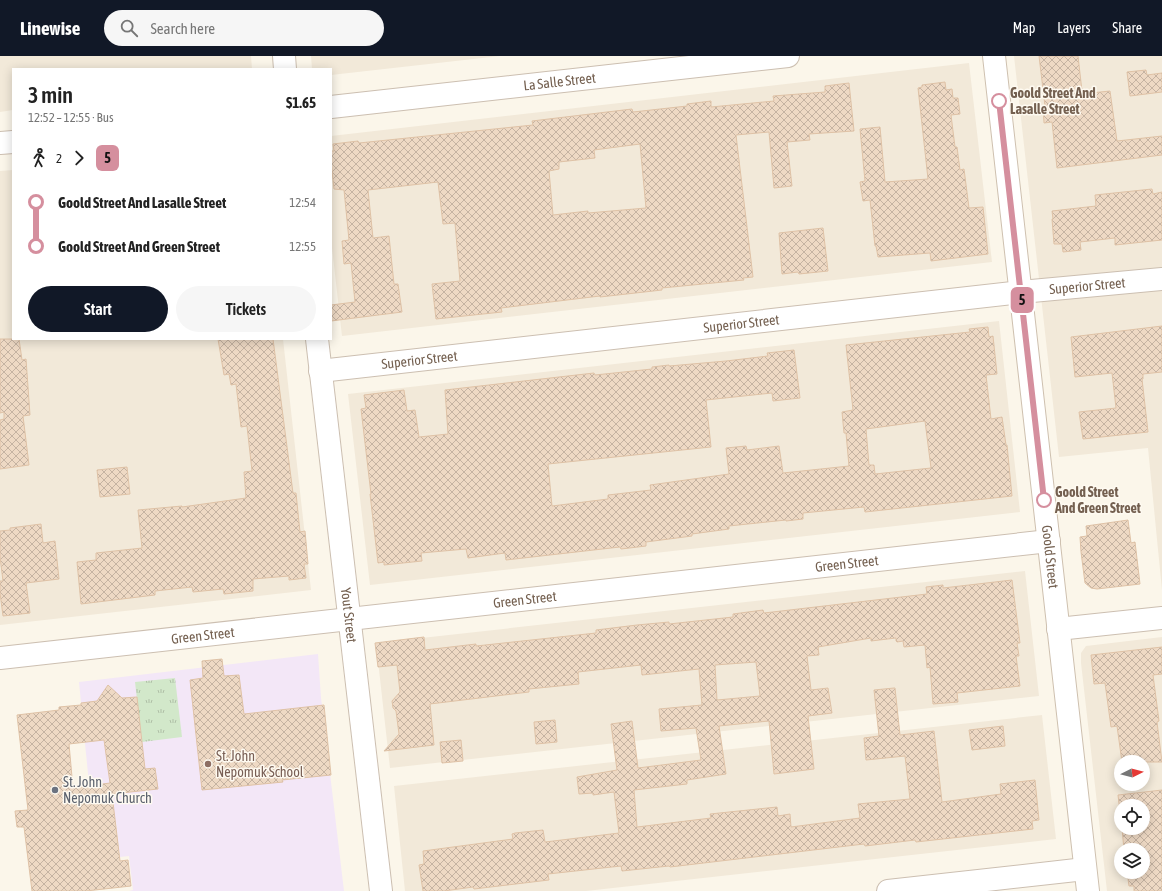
<!DOCTYPE html>
<meta charset="utf-8">
<style>
body{margin:0;font-family:"Asap Condensed",sans-serif;background:#f6f6f6;color:#222;height:100vh;display:flex;flex-direction:column;font-size:15px;white-space:nowrap}
*{box-sizing:border-box;margin:0}
p{font-size:13px;color:#767676}
.icon{flex:none;width:22px;height:22px;fill:none;stroke:currentColor;stroke-width:2;stroke-linecap:round;stroke-linejoin:round}
.map{position:relative;flex:1;overflow:hidden}
.panel{position:absolute;left:12px;top:12px;width:320px;height:272px;display:flex;flex-direction:column;background:#fff;border-radius:0px;box-shadow:0 2px 10px #0003}
.panel>*{flex:none}
.badge{padding:0 8px;border-radius:6px;font-size:14px;line-height:26px}
.needle{width:26px;rotate:84deg}
.fabs{position:absolute;left:1114px;top:699px;display:grid;gap:8px}
.fabs a{display:grid;place-items:center;width:36px;height:36px;border-radius:50%;background:#fff;box-shadow:0 2px 10px #0003;font-size:20px}
.map>.badge{position:absolute;translate:-50% -50%;box-shadow:0 0 0 2px #fff}
.legs{display:flex;align-items:center;gap:6px;height:44px;padding:0 16px;font-size:13px}
.legs p{margin-inline-start:auto}
.overview{display:flex;align-items:center;justify-content:space-between;height:68px;padding:0 16px}
h1{font-size:22px;font-weight:600;line-height:30px}
.cta{display:flex;gap:8px;margin-top:auto;padding:8px 16px}
.cta a{flex:1;height:46px;border-radius:24px;background:#111827;color:#fff;font-size:16px;font-weight:600;line-height:46px;text-align:center}
.cta a+a{background:#f6f6f6;color:#222}
ul{padding:0 16px;list-style:none}
li{display:flex;align-items:center;gap:14px;height:44px;font-size:15px}
li i{display:grid;place-items:center;width:6px;height:100%;margin:0 5px;background:currentColor}
li i::after{content:'';width:10px;height:10px;margin:-5px;border:3px solid;border-radius:50%;background:#fff}
li p{margin-inline-start:auto}
li:first-child i{background:linear-gradient(#0000 50%,currentColor 0)}
li:last-child i{background:linear-gradient(currentColor 50%,#0000 0)}
header{display:flex;align-items:center;gap:24px;box-sizing:border-box;height:56px;padding:0 20px;background:#111827;color:#fff}
header strong{font-size:19px}
nav{display:flex;gap:22px;margin-inline-start:auto;font-size:14px}
.search{width:280px;height:36px;background:#f6f6f6;display:flex;align-items:center;gap:10px;box-sizing:border-box;padding:0 14px;border-radius:22px;color:#767676;font-size:15px}
.map>svg:first-child{display:block}
.residential{fill:#f2e9d9;fill-rule:evenodd}
.education{fill:#f3e7f7}
.park{fill:url(#park-tufts)}
.building{fill:url(#building-cross-hatch);stroke:#dfc2a6;fill-rule:evenodd}
.lines{fill:none;stroke-linecap:round;stroke-linejoin:round}
.street-casing{stroke:#ccbfb1;stroke-width:24}
.secondary-casing{stroke:#cec0af;stroke-width:24}
.street{stroke:#fff;stroke-width:22}
.secondary{stroke:#fff;stroke-width:22}
.line-1-casing{stroke:#fff;stroke-width:9}
.line-1{stroke:#d58f9e;stroke-width:6}
.stop-1-dot{fill:#fff;stroke:#d58f9e;stroke-width:2}
.education-dot{fill:#8d6e63;stroke:#fefaf1;stroke-width:1.5}
.worship-dot{fill:#6b7280;stroke:#fefaf1;stroke-width:1.5}
.labels{text-anchor:middle;dominant-baseline:central;stroke-width:3;stroke-linejoin:round;paint-order:stroke}
.street-label{font-size:14px;fill:#746050;stroke:#fefaf1}
.stop-label{font-size:14px;font-weight:bold;fill:#746050;stroke:#fefaf1;text-anchor:start}
.education-label{font-size:14px;fill:#785e54;stroke:#fefaf1;text-anchor:start}
.worship-label{font-size:14px;fill:#5b616d;stroke:#fefaf1;text-anchor:start}
</style>
<header>
<strong>Linewise</strong>
<div class="search"><svg class="icon" aria-label="search" viewBox="0 0 24 24"><circle cx="10" cy="10" r="6"/><path d="M15 15l6 6"/></svg>Search here</div>
<nav><a>Map</a><a>Layers</a><a>Share</a></nav>
</header>
<div class="map">
<svg width="1162" height="835" viewBox="0 0 1162 835">
<defs>
<pattern id="park-tufts" width="24" height="20" patternUnits="userSpaceOnUse"><rect width="24" height="20" fill="#d2e8ca"/><path d="M3 7l-1-3M5 7V3M7 7l1-3M15 17l-1-3M17 17v-4M19 17l1-3" fill="none" stroke="#afbfa6"/></pattern>
<pattern id="building-cross-hatch" width="8" height="8" patternUnits="userSpaceOnUse"><rect width="8" height="8" fill="#eed9c4"/><path d="M0 0l8 8M0 8l8-8" fill="none" stroke="#c5b3a2"/></pattern>
</defs>
<rect width="100%" height="100%" fill="#fbf6ea"/>
<path class="residential" d="M0 0H251L252 13H13V54L0 56Z
M311 0H500L331 19V13H312Z
M1014 0H1162V534L1148 392 1059 401Z
M969 7 992 206 342 280 331 183V80Z
M13 114V283H283L311 534 0 569V115Z
M999 265 1020 456 370 529 348 338Z
M1025 515 1039 640 390 712 376 587Z
M1162 581V835H1107L1081 607V597L1086 590ZM1121 706H1143V728H1121ZM1121 750H1143V772H1121ZM1121 794H1143V816H1121Z
M1042 659 1056 783 586 835H405L394 730Z"/>
<path class="education" d="M318 598 321 642 344 835H129L133 834 129 800 120 801 116 766 88 769 83 729 89 728 79 626Z"/>
<path class="park" d="M175 622 182 681 142 686 135 626Z"/>
<path class="building" d="M1039 0H1078L1082 35 1091 34V37L1110 35 1117 85 1162 80V99L1057 112 1052 66 1044 67 1043 50H1045Z
M1146 14 1147 19 1162 17V36L1130 40 1127 16Z
M945 26 946 34 952 33 953 42H958L960 58 951 59 955 91H957L960 114 964 113 969 152 983 151 988 198 931 205 930 197 878 201 876 190H875L870 144 863 145 860 126 865 125 860 73 880 71 885 126 928 123 918 32 922 31V29Z
M849 27 854 75 809 78 810 84 787 86 792 130 774 132 769 76 736 79 753 221 743 222 744 224 662 232V234L600 241V240L501 252 502 256 436 263 432 228 460 225 455 167 443 168 438 126 368 134 373 182 389 180 394 228H398L402 256 331 265V249L355 246 351 207 344 208 342 185 349 184 344 134 334 133 331 106V95H334L333 88 358 85 359 87 533 69 532 65 632 53 633 56 687 50V48L711 45V51L774 45 773 40 825 36V30ZM640 88 646 152 588 157V155L553 159 549 115 559 113V106L595 102 594 94Z
M1152 133 1153 138 1162 136V184L1115 189V182L1080 186 1081 194 1063 196 1062 188H1054L1052 163H1053L1052 155 1096 150 1095 139Z
M823 172 828 215 799 218 798 216 782 218 779 177Z
M1162 270V316L1143 318V323H1142L1148 376 1083 383 1079 356 1116 352 1112 317 1075 321 1071 281Z
M988 271 989 281 993 280 997 318 986 319 991 363 1002 361 1006 389H1007L1012 440 865 456 864 451 803 457V463L786 465V464L729 470V473L692 478V480L646 486V490L621 493 620 491 506 504 505 497 468 502 466 493 421 497 422 505 384 509V506L378 507 370 438H371L361 353 366 352 364 339 404 334 407 355 415 354 419 381 448 378 445 334 594 317 595 319 652 313V311L669 309V310L726 305 768 300 767 297 794 294 800 342 773 345 772 337 706 344 711 391 548 408 552 450 608 443V439L651 434 650 429 729 418 726 392 746 390 747 394 779 390 783 417 849 410 846 377H844L842 356 853 354 846 289 970 276 969 273ZM925 365 931 412 875 418 874 409H869L866 373Z
M0 283H19L22 304 26 303 30 359 23 360 29 409 0 413V364L4 363V356L0 357Z
M218 283H273L293 437H296L300 476 305 475 308 508H304L306 522 289 524V520L253 523V535L224 538 223 533 193 536 192 531 155 535V539L81 548 77 506 96 504V497L142 492 138 454 182 450V451L246 442 244 416 252 415 247 370 241 371 236 328 231 329 229 318 224 319Z
M127 411 130 438 100 441 97 414Z
M1128 464 1131 487 1135 486 1140 528 1097 533 1091 532 1085 527 1081 496 1080 481 1087 480 1086 470Z
M41 468 43 487 55 485 59 523 26 527 30 557 3 560 0 537V525H3L0 501V475L10 474V472Z
M1012 524 1020 587H1017L1019 600H1016L1020 630 957 637 958 646 933 648 930 611 927 612 925 589 904 591 903 585 897 586 896 585V582L871 585V582L818 591 819 599 807 600 811 634 828 632 832 657 808 660 814 713 774 718 769 665 719 670 726 718 687 724V728L634 734 637 771 711 762 710 758 777 751 778 760 790 758 791 771 860 762 858 748 910 743 905 700 866 704 864 682 879 680 874 634 894 632H895L900 679 934 675 942 746 1001 738 1000 728 1035 724 1039 764 1032 765 1033 773 916 786 915 784 865 790 864 788 670 811 669 810 622 815 621 810 548 818 549 824 474 833 473 831 444 835H423L419 809 424 808 423 795 513 783 512 778 515 777 543 774 545 786 619 777 614 736 593 739V737L579 738 577 721 617 714 611 668 632 665 638 712 701 704 696 672 661 675 659 653 702 649 699 613 642 619 641 609 578 616 579 628 529 633V636L430 648 434 689 384 695 399 678 396 655 393 652 392 645 400 636 397 609 378 611 375 587 424 581 425 594 476 588V590L596 577V574L637 569 669 566V568L733 561V558L763 554 764 557 927 538 926 531 943 529V532ZM756 606 760 640 717 644 715 609Z
M1162 591V618L1153 619 1159 665 1157 666 1162 706H1122L1117 670 1111 671 1105 627 1094 628 1091 599Z
M222 603 224 620 239 619 244 658 324 649 331 719 282 724 283 726 202 734 190 624 203 622 202 605Z
M108 629 122 642 137 641 145 713 155 712 158 733 112 738 120 805 128 804 131 830 86 835H32L24 771H17L15 755 28 754 17 659 59 654V651L81 649V647L97 645ZM104 684 110 727 73 732 69 688Z
M555 664 557 686 536 688 534 666Z
M1003 670 1005 690 972 694 969 674Z
M461 684 463 705 442 707 440 686Z
M1162 734V835H1134V830H1129L1127 816H1143V794H1124L1122 772H1143V750H1121V765L1118 739Z"/>
<g class="lines">
<g class="street-casing">
<g id="street">
<path d="M284 0 285 13"/>
<path id="s1" d="M331 51 788 0"/>
<path d="M0 87 13 86"/>
<path id="s2" d="M317 283 381 835"/>
<path id="s3" d="M320 315 1021 236 1162 223"/>
<path d="M1058 573 1162 562"/>
<path id="s4" d="M0 602 1049 485"/>
<path d="M888 835 1085 813"/>
</g>
</g>
<g class="secondary-casing">
<g id="secondary">
<path id="s5" d="M994 0 1088 835"/>
</g>
</g>
<use href="#street" class="street"/>
<use href="#secondary" class="secondary"/>
</g>
<g class="lines">
<g class="line-1-casing">
<path id="line-1" d="M999 45 1044 444"/>
</g>
<use href="#line-1" class="line-1"/>
</g>
<g class="stop-1-dot">
<circle cx="999" cy="45" r="7"/>
<circle cx="1044" cy="444" r="7"/>
</g>
<circle class="education-dot" cx="208" cy="708" r="4"/>
<circle class="worship-dot" cx="55" cy="734" r="4"/>
<g class="labels">
<g class="street-label">
<text stroke="none"><textPath href="#s1" startOffset="230">La Salle Street</textPath></text>
<text stroke="none"><textPath href="#s3" startOffset="772">Superior Street</textPath></text>
<text stroke="none"><textPath href="#s3" startOffset="424">Superior Street</textPath></text>
<text stroke="none"><textPath href="#s3" startOffset="100">Superior Street</textPath></text>
<text stroke="none"><textPath href="#s5" startOffset="504">Goold Street</textPath></text>
<text stroke="none"><textPath href="#s4" startOffset="852">Green Street</textPath></text>
<text stroke="none"><textPath href="#s4" startOffset="528">Green Street</textPath></text>
<text stroke="none"><textPath href="#s2" startOffset="278">Yout Street</textPath></text>
<text stroke="none"><textPath href="#s4" startOffset="204">Green Street</textPath></text>
</g>
<g class="stop-label">
<text x="1010" y="37">Goold Street And<tspan x="1010" dy="16">Lasalle Street</tspan></text>
<text x="1055" y="436">Goold Street<tspan x="1055" dy="16">And Green Street</tspan></text>
</g>
<g class="education-label">
<text x="216" y="700">St. John<tspan x="216" dy="16">Nepomuk School</tspan></text>
</g>
<g class="worship-label">
<text x="63" y="726">St. John<tspan x="63" dy="16">Nepomuk Church</tspan></text>
</g>
</g>
</svg>
<div class="fabs">
<a><svg class="needle" viewBox="-14 -14 28 28"><path d="M0-13l5 13h-10z" fill="#e53935"/><path d="M0 13l5-13h-10z" fill="#767676"/></svg></a>
<a><svg class="icon" aria-label="locate" viewBox="0 0 24 24"><circle cx="12" cy="12" r="6"/><path d="M12 2v4M12 18v4M2 12h4M18 12h4"/></svg></a>
<a><svg class="icon" aria-label="layers" viewBox="0 0 24 24"><path d="M12 4l9 5-9 5-9-5zM3 14l9 5 9-5"/></svg></a>
</div>
<b class="badge" style="left:1022px;top:244px;background:#d58f9e;color:#111">5</b>
<section class="panel">
<div class="overview"><div><h1>3 min</h1><p>12:52 – 12:55 · Bus</p></div><b>$1.65</b></div>
<div class="legs"><svg class="icon" aria-label="walk" viewBox="0 0 24 24"><circle cx="13" cy="4" r="2"/><path d="M13 8l-2 6 4 7M11 14l-3 7M7 12l3-4h3l4 4"/></svg>2<svg class="icon" aria-label="forward" viewBox="0 0 24 24"><path d="M9 5l7 7-7 7"/></svg><b class="badge" style="background:#d58f9e;color:#111">5</b></div>
<ul>
<li><i style="color:#d58f9e"></i><b>Goold Street And Lasalle Street</b><p>12:54</p></li>
<li><i style="color:#d58f9e"></i><b>Goold Street And Green Street</b><p>12:55</p></li>
</ul>
<div class="cta"><a>Start</a><a>Tickets</a></div>
</section>
</div>
